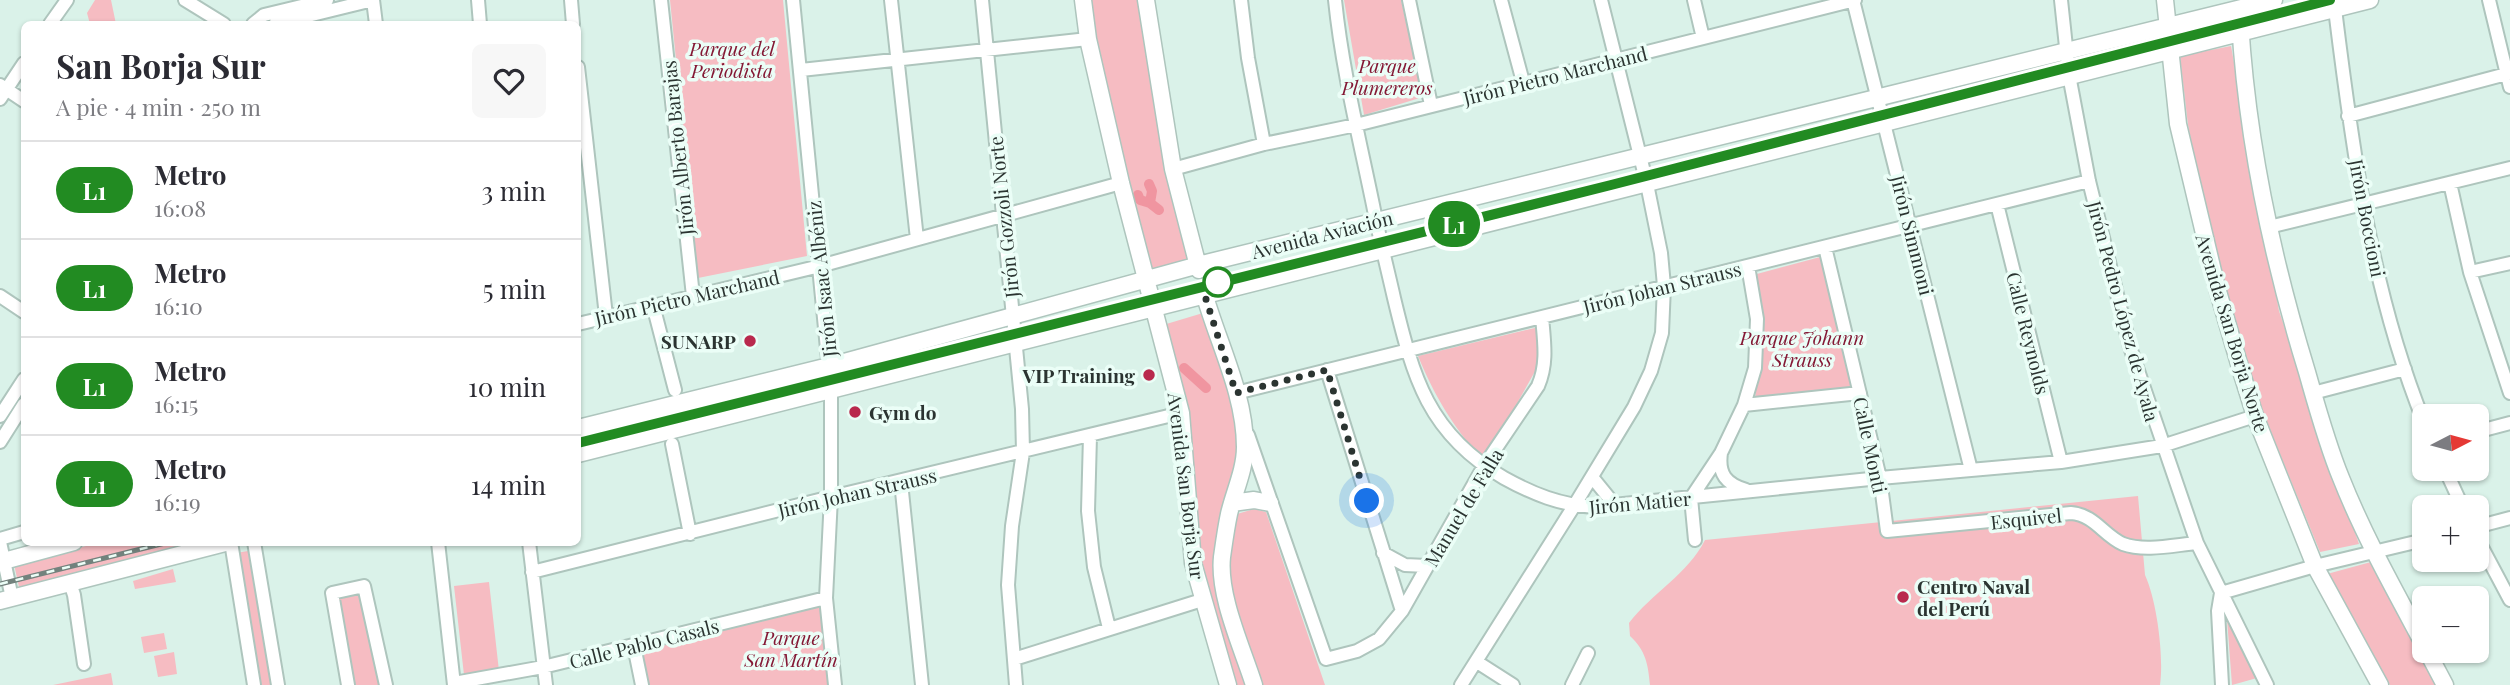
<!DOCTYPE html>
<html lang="es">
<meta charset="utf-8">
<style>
body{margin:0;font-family:"Playfair Display",serif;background:#f7f7f7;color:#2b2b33;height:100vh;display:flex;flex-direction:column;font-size:26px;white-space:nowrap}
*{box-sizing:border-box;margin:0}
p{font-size:23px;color:#7c7c81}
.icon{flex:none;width:38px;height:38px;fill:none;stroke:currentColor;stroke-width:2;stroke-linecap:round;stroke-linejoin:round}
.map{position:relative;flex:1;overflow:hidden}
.drawer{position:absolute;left:21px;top:21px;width:560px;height:525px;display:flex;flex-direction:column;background:#fff;border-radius:10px;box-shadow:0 2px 5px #0004}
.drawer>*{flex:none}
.badge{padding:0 14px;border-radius:23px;font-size:24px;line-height:46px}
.needle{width:46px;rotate:84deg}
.controls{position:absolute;left:2412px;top:404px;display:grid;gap:14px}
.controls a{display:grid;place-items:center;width:77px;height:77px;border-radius:10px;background:#fff;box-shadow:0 2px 5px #0004;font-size:35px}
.you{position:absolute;width:35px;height:35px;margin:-18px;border:5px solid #fff;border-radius:50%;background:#1a73e8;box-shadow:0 0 0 10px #1a73e833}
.map>.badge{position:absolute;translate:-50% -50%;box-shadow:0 0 0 4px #fff}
.round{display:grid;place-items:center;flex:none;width:74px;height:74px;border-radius:10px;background:#f7f7f7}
.summary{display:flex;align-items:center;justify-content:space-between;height:119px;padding:0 35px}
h1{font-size:33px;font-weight:700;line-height:52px}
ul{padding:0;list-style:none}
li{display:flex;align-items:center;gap:21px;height:98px;padding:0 35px;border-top:2px solid #e1e1e2}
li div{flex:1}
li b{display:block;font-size:26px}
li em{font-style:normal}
li .badge{min-width:77px;font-weight:700;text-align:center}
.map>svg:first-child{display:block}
.green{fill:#f6bcc2}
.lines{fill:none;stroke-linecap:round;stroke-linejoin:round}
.canal{stroke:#f095a0;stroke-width:10}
.minor-casing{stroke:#aec5bd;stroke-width:16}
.major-casing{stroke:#aec5bd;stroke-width:19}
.minor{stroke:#fff;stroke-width:12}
.major{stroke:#fff;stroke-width:16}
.rail-casing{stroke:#73827d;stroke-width:5}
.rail{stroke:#ebfef7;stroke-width:2.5;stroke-dasharray:8;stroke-linecap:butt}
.line-casing{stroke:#fff;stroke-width:16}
.line{stroke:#228b22;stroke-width:10}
.walk{stroke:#2b3431;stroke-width:7;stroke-dasharray:0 12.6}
.stop-dot{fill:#fff;stroke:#228b22;stroke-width:3.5}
.poi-dot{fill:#b9294d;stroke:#ebfef7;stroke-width:2.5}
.labels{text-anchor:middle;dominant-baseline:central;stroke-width:7;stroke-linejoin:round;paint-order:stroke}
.park-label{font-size:19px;font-style:italic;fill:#841935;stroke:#ebfef7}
.street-label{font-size:19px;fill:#2b3431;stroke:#ebfef7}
.poi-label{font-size:19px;font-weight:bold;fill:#2b3431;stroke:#ebfef7;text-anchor:end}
</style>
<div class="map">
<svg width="2510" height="685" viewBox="0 0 2510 685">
<rect width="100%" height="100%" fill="#daf2e9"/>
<path class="green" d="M95 0H111L116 24H90L87 13Z
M670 0H783L807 256 698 278Z
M1089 0H1139L1191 260 1149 271 1094 41Z
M1344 0H1401L1423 97 1364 115Z
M2231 46 2279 311 2359 544 2320 552 2262 410 2214 251 2188 125 2180 56Z
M1824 256 1855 389 1755 400 1761 319 1753 275Z
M1203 313 1230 390 1237 421 1238 452 1216 570 1249 685H1236L1200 569 1163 325Z
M1539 327 1538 366 1515 407 1481 458C1452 425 1435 397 1418 356Z
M2138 496 2145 575C2157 601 2164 657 2160 685H1650C1648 664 1646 651 1630 636L1629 623C1652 593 1688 574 1705 540Z
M1254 509 1266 512 1325 685H1259L1231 602 1226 559 1237 514Z
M98 543H213L20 592 14 564Z
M248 551 271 685H258L236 553Z
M2371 562 2438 685H2390L2327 574Z
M173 569 176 582 135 589 133 581Z
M489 582 499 671 464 675 454 586Z
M363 588 379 685H352L337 593Z
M822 603 831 685H646L639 650Z
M2227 619 2257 678 2232 685Z
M164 633 167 649 144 653 141 637Z
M174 652 177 674 158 677 154 656Z
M111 673 113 685H53Z"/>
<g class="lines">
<path class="canal" d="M1149 184 1152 191 1150 203
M1138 195 1140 200 1150 203 1159 210
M1184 368 1206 388"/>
<g class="minor-casing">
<path id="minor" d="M185 0 224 24
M373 0 376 24
M478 0 480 24
M571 0 573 24
M661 0 693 296
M793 0 831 390V497L826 598 835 685
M891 0 917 239
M982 0 1022 409 1023 452 1012 526 1008 585 1016 685
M1241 0 1248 58 1264 144
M1335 0C1342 69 1359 137 1373 205 1379 236 1387 267 1394 298 1413 377 1428 434 1504 478 1533 494 1560 505 1594 507L1880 478 2061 462 2162 446 2255 416
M1409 0 1431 105
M1501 0 1523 82
M1694 0 1703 38
M1853 0 1971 470
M2061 0 2069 75 2089 181 2130 347 2197 543 2267 685
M2489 0 2510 87
M2335 9C2352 147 2371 291 2424 422
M50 24 67 0
M253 24 264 15 327 0
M275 24 373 0
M578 67 606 316
M801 70 1088 39
M0 85 24 101
M0 99 24 63
M2348 116 2510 73
M1173 169 1264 144 1356 125 1855 0
M2450 183 2470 272 2510 393
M1997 204 2061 462
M2269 227 2510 168
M1825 247 1880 478 1887 531 2071 513C2095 515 2103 535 2123 544 2145 552 2174 545 2197 543
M2470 272 2510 263
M0 296 24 312
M653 305 675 390
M578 324 820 266 1121 183
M1327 370 1402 611
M1236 393 2089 181
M2313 393 2405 369
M1744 405 1860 393
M0 416 24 379
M2476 432 2510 423
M1248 435 1326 659 1357 651 1379 639 1402 611 1484 466 1538 386C1548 363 1544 341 1542 317
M1090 436 1088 511 1094 567 1109 628
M0 442 24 404
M672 444 690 534
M1721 453C1718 474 1726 484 1746 490
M2445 469 2463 508
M1592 477 1614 504
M901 482 922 685
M2476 527 2510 518
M2476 536 2510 600
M0 539 24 532
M1695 540 1691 498 1721 453 1744 405 1755 368 1757 319 1748 266
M0 542 12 598
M231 542 254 685
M254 542 278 685
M438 542 454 685
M529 542 546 685
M1383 553 1405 565 1427 566
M532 572 831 497 1181 413
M70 583 74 595 84 664
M634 646 642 685
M1014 659 1202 600
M1477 662 1513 685
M454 683 543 667 826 598
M348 685 332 593 364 586 386 685
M1461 685 1574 506 1634 407 1651 371 1662 333 1664 286 1661 253 1647 184 1601 0
M1572 685 1588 653
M2222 685 2218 611 2221 593 2315 566 2424 540"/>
</g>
<g class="major-casing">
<path id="major" d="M1083 0 1088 39 1121 183 1181 413 1193 563 1228 685
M1146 0 1173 169 1199 270
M2165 0 2178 124 2217 288 2242 374 2255 416 2315 566 2380 685
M2240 22C2247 141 2272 258 2307 372 2317 407 2327 444 2341 478 2364 536 2395 591 2424 645
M1204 293C1218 343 1245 394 1245 447 1245 470 1234 492 1229 514 1226 528 1224 543 1222 557 1218 596 1242 647 1254 685
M578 428 837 364 1206 263 2274 0
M578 454 2370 0
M1232 503 1254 500 1270 503
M0 562 74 542
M0 601 229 542
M2427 651 2445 685"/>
</g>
<use href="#minor" class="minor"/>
<use href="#major" class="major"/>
<g class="rail-casing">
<path id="rail" d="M578 443 1611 185 2330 0
M0 584 169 542"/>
</g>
<use href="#rail" class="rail"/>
</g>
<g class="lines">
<g class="line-casing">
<path id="line" d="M578 443 1611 185 2330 0"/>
</g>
<use href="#line" class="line"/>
<path class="walk" d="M1218 282 1215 293 1205 296 1236 393 1327 370 1367 501"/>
</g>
<circle class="stop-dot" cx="1218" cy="282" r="14"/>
<g class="poi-dot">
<circle cx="750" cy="341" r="7"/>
<circle cx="1149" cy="375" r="7"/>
<circle cx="855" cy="412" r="7"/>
<circle cx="1903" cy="597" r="7"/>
</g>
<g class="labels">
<g class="park-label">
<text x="732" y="48">Parque del<tspan x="732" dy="22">Periodista</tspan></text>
<text x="1387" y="65">Parque<tspan x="1387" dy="22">Plumereros</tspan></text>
<text x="1802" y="337">Parque Johann<tspan x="1802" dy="22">Strauss</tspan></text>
<text x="791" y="637">Parque<tspan x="791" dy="22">San Martín</tspan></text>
</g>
<g class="street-label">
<text transform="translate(1555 75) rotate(-14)">Jirón Pietro Marchand</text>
<text transform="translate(677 148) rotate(-96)">Jirón Alberto Barajas</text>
<text transform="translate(1003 217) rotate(-96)">Jirón Gozzoli Norte</text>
<text transform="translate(2368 218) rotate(79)">Jirón Boccioni</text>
<text transform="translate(1322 234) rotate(-14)">Avenida Aviación</text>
<text transform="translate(1913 235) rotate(76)">Jirón Simmoni</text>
<text transform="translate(821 279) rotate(-96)">Jirón Isaac Albéniz</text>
<text transform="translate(1662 287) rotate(-14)">Jirón Johan Strauss</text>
<text transform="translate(687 297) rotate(-13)">Jirón Pietro Marchand</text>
<text transform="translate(2124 311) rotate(75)">Jirón Pedro López de Ayala</text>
<text transform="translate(2029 333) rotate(76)">Calle Reynolds</text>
<text transform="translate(2233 333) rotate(73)">Avenida San Borja Norte</text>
<text transform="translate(1871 445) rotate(78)">Calle Monti</text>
<text transform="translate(1187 486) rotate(83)">Avenida San Borja Sur</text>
<text transform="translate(857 492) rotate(-13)">Jirón Johan Strauss</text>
<text transform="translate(1640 502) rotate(-5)">Jirón Matier</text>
<text transform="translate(1463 507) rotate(-59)">Manuel de Falla</text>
<text transform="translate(2026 518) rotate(-6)">Esquivel</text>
<text transform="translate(644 643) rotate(-14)">Calle Pablo Casals</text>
</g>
<g class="poi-label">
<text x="736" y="341">SUNARP</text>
<text x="1135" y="375">VIP Training</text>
<text x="869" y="412" text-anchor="start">Gym do</text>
<text x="1917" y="586" text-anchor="start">Centro Naval<tspan x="1917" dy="22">del Perú</tspan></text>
</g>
</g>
</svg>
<div class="controls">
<a><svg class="needle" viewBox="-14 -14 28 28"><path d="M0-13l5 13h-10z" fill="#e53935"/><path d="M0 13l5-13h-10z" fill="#7c7c81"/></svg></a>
<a>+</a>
<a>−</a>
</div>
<div class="you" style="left:1367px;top:501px"></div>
<b class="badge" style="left:1454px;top:224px;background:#228b22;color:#fff">L1</b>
<section class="drawer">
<div class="summary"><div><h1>San Borja Sur</h1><p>A pie · 4 min · 250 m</p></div><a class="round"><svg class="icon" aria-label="heart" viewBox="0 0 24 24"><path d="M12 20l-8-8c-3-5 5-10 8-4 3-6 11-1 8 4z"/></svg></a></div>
<ul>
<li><span class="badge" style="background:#228b22;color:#fff">L1</span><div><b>Metro</b><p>16:08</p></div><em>3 min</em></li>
<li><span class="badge" style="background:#228b22;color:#fff">L1</span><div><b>Metro</b><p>16:10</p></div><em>5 min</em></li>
<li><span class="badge" style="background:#228b22;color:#fff">L1</span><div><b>Metro</b><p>16:15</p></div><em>10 min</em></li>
<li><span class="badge" style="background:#228b22;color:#fff">L1</span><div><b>Metro</b><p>16:19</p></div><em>14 min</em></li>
</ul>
</section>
</div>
